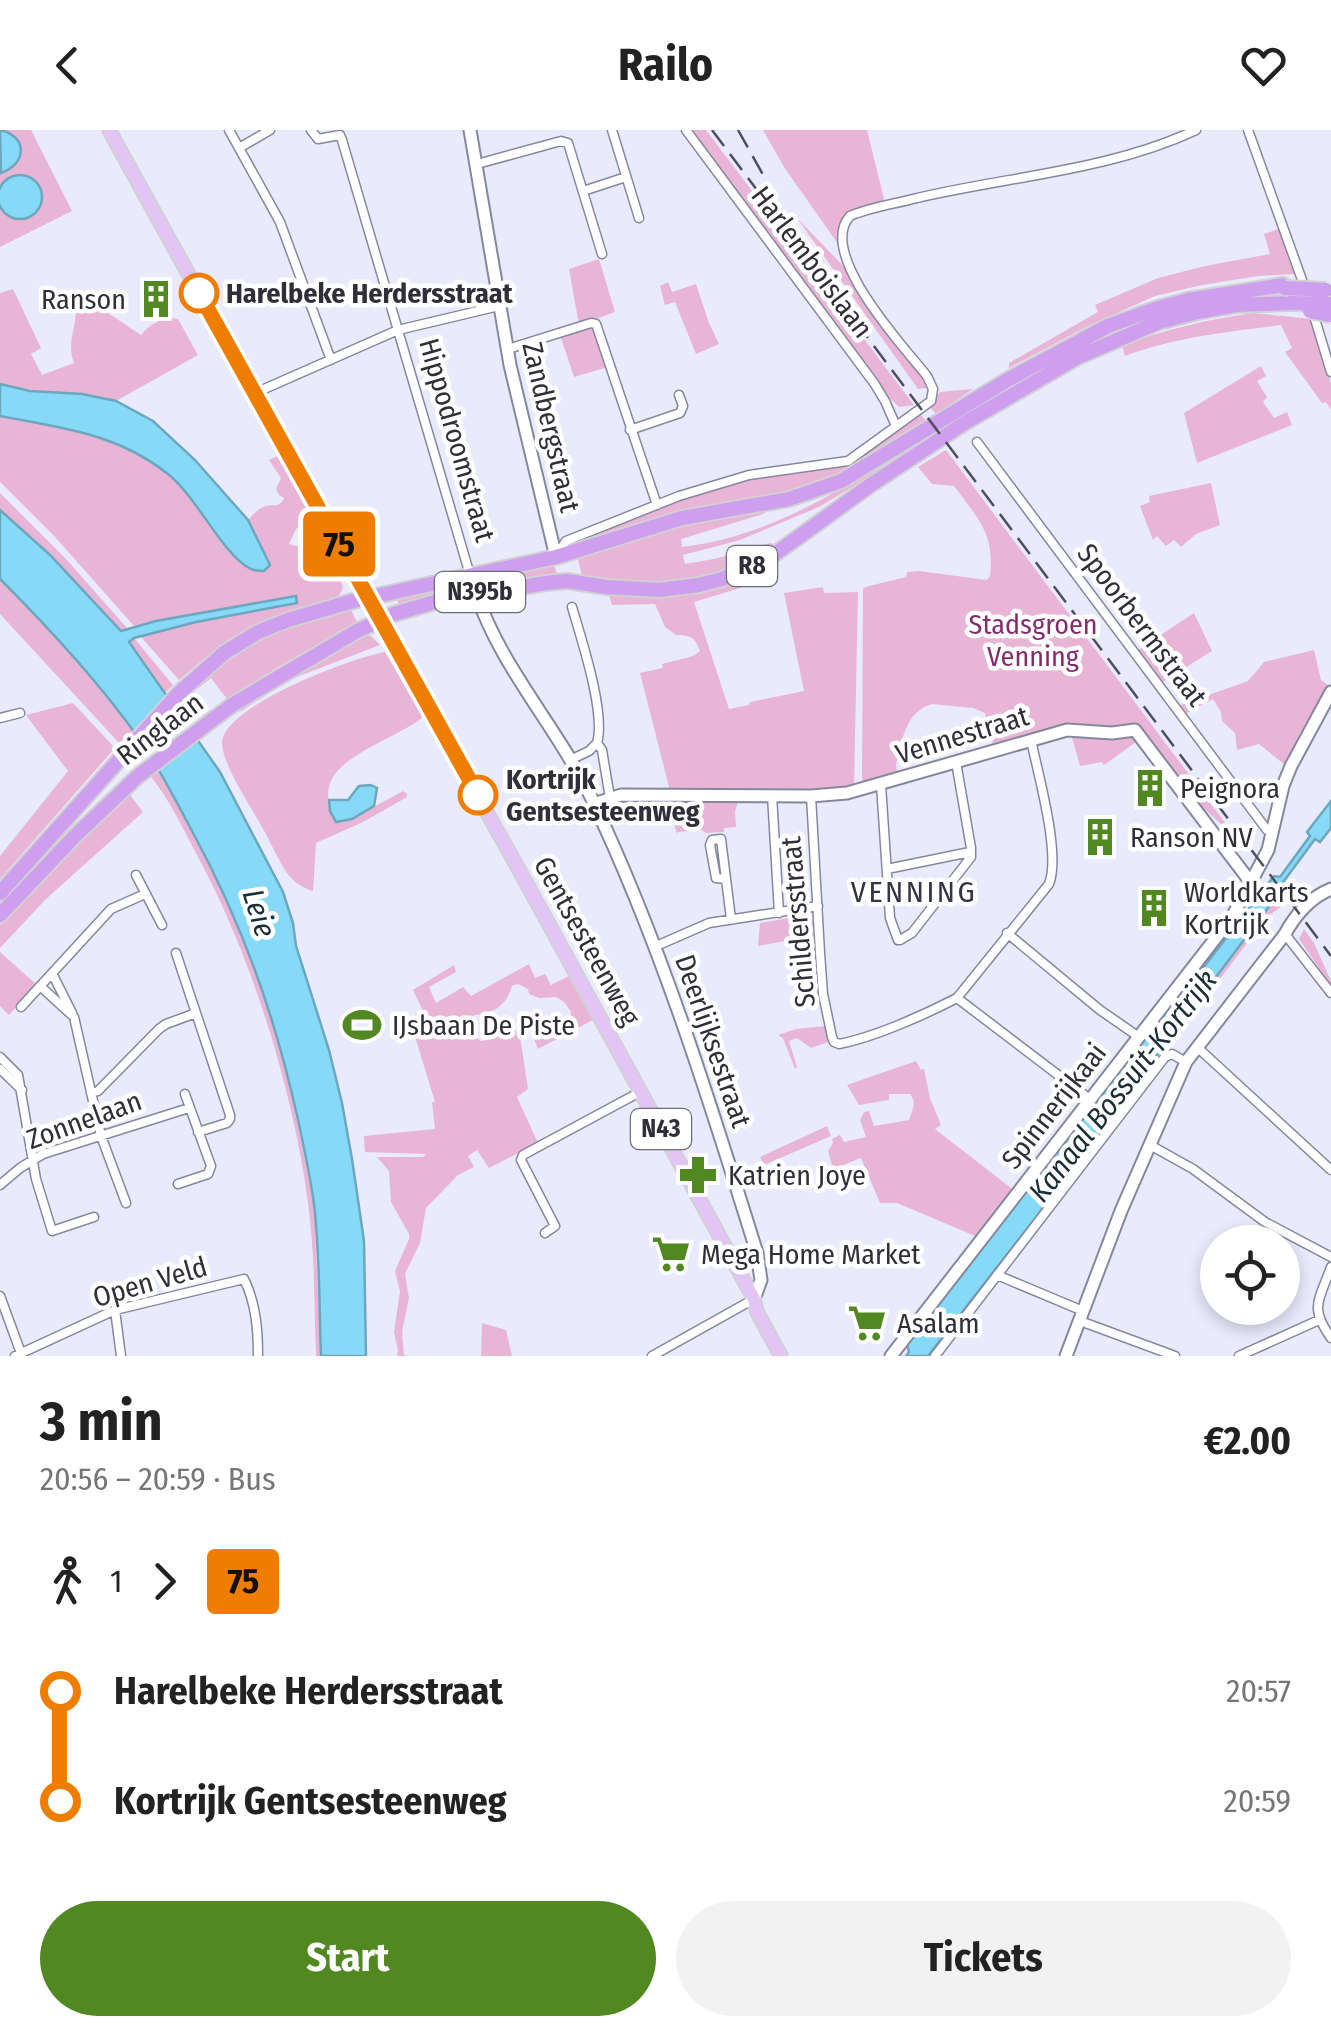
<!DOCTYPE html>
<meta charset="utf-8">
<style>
body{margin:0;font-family:"Fira Sans Condensed",sans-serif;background:#f2f2f2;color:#222;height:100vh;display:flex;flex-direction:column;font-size:38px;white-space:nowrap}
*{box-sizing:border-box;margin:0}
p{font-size:32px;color:#767676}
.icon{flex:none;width:55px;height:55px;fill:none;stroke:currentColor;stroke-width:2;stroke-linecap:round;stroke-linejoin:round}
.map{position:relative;height:1226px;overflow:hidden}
.drawer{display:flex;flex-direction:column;background:#fff;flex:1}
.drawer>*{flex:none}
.badge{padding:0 20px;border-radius:8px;font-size:35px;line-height:65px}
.buttons{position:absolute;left:1200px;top:1095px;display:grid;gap:20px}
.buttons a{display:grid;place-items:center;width:100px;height:100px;border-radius:50%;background:#fff;box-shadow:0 5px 15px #0003;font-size:50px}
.map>.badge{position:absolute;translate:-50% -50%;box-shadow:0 0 0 5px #fff}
.legs{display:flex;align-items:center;gap:15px;height:110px;padding:0 40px;font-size:32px}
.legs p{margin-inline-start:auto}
.headline{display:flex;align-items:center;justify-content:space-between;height:170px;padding:0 40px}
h1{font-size:55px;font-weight:700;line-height:75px}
.button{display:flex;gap:20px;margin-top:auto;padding:20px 40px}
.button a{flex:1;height:115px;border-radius:60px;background:#518822;color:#fff;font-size:40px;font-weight:700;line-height:115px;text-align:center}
.button a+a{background:#f2f2f2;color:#222}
ul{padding:0 40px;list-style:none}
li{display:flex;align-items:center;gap:35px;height:110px;font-size:38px}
li i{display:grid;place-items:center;width:15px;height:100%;margin:0 12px;background:currentColor}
li i::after{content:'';width:25px;height:25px;margin:-12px;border:8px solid;border-radius:50%;background:#fff}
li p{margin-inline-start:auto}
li:first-child i{background:linear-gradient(#0000 50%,currentColor 0)}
li:last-child i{background:linear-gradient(currentColor 50%,#0000 0)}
header{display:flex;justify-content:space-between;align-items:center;height:130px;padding:0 40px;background:#fff;font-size:45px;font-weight:700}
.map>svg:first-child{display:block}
.green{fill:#e8b5d6;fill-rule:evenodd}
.water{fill:#87daf7;stroke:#6ca7be;stroke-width:2.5}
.pier{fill:#e9ebfd}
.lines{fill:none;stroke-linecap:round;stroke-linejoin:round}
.street-casing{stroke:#85889c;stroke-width:11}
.secondary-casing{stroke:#85889c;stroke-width:15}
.primary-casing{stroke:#d1d1d3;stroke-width:16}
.highway-casing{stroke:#d1d1d3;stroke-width:18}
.street{stroke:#fff;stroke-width:8}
.secondary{stroke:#fff;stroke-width:11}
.primary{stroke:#e2c5f5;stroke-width:12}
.highway{stroke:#ce9fef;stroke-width:14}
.rail{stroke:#4e4f5a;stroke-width:2.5;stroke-dasharray:20 10;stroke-linecap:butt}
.highway-bridge-casing{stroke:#d1d1d3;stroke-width:18;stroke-linecap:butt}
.highway-bridge{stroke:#ce9fef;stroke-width:14}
.line-1-casing{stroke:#fff;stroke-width:22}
.line-1{stroke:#ef7d00;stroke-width:15}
.stop-1-dot{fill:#fff;stroke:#ef7d00;stroke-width:5}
.labels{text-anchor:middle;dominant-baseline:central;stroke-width:9;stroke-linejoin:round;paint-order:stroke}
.shield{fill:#fff;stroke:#6d6d74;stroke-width:2.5}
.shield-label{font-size:25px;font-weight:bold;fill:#2e2f38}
.street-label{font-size:28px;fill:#2e2f38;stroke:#fff}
.stop-label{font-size:28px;font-weight:bold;fill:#2e2f38;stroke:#fff;text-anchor:start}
.poi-label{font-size:28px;fill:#2e2f38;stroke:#fff;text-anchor:start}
.park-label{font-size:28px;fill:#842b6c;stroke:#fff}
.neighbourhood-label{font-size:30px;letter-spacing:2.5px;fill:#333446;stroke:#fff}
.water-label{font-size:30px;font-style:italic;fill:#1a2e35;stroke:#fff}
</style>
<header><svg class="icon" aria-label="back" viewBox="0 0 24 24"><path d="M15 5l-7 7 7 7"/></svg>Railo<svg class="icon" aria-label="heart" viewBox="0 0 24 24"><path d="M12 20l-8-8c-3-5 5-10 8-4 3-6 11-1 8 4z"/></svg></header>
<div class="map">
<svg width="1331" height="1226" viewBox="0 0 1331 1226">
<rect width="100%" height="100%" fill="#e9ebfd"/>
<path class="green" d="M4 0H31L72 81 0 117V75C7 87 17 91 30 87L42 63 34 50 2 55 0 60V43L9 41 7 1Z
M689 0H706L914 275 899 277 882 261Z
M763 0H867L885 73C854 80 836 76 840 114H838L784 37Z
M797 88 849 142 851 151 919 241 927 258 918 259Z
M1281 98 1295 144 1258 146 1202 155 1155 166 1088 196 1009 238V233L1098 182 1095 175 1158 148 1205 136 1270 124 1264 104Z
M599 129 615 182 579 195 569 139Z
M668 152 672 162 696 154 709 193 719 214 696 224 675 172 665 175 660 156Z
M13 159 41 218 31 224 42 245 74 233C66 212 77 198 76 176L102 179 141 205C150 194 164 186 178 189L198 225 116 271C77 263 38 263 0 254V163Z
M1254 183 1312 189 1331 253V280L1326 272 1322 273 1285 222 1292 218 1281 195C1228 202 1175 207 1125 226L1122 215C1166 200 1207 189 1254 183Z
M593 195 608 237 574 247 560 205Z
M1261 236 1266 246 1257 251 1267 267 1263 272 1274 288 1287 282 1292 295 1197 333 1184 283Z
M973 259 936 284 929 276 940 262Z
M920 284 926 291C892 314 856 338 817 352 775 367 731 371 688 380 652 387 617 399 583 410L581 413 573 416 572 413 689 366 756 347 848 335Z
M0 286C60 298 119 304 169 344 195 365 208 401 233 423 241 430 258 432 269 435L248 390C252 387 257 379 263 377 273 373 279 379 284 368L279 365 276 359 281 348 269 330 278 326 312 388 296 399 289 414 304 418 307 410 328 416 343 457C339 476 314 473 298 478 249 494 217 517 179 550L141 507 196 492 233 486 156 491 134 496 56 408 0 352Z
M934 301 937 306 819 377 740 410 683 425 685 434 714 429 770 413 778 415C760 425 742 435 722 442 677 458 630 452 583 449L577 426 656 399 766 380 765 383 760 385 681 409 682 417C775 407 856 350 934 301Z
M946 320 1232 702 1231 703 1189 665 1140 599 1108 601 1063 597 862 652 863 459 865 457 906 447 907 442 919 441 987 450 990 446C995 403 978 389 954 356L932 354 918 337ZM932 574 973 578 985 583 993 613 897 642 896 635C902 611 905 582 932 574Z
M1211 353 1220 395 1196 404 1181 417 1174 410 1166 416 1157 406 1153 410 1140 376 1150 372 1149 366Z
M0 363 67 430 127 498 121 501 50 425 0 380Z
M553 432 558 447 400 477 397 469 453 455 522 443 531 437Z
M774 433 778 443 747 456 694 472 729 579 749 575 750 572 804 561 784 463 823 457 824 463 858 462 854 659 670 661 640 543 663 538 662 534 693 526 700 521C695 507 690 505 676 505L665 497 655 474 612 475 609 464C675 467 713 464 774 433Z
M0 449 48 497 133 600 120 614 0 484Z
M351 480 357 492 283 534 227 569 211 548 191 564 188 562C243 510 280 499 351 480Z
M1194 483 1212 521 1161 553 1138 520Z
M365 505 371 506 380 515 289 550 243 580 232 584 288 548Z
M134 508 173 555 165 563 129 511Z
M1314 520 1321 550 1328 555 1300 603 1285 635 1259 614 1237 620 1235 603 1222 591 1221 582 1213 569 1185 584 1178 576 1248 551 1264 532Z
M385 522 423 587C399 607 335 626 329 657 327 664 329 674 330 681L352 689 403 661 407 664V667L363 692 316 713 313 761C307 759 298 755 293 750 281 738 271 712 262 697 251 677 222 634 222 613 223 576 351 528 385 522Z
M73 573 115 618 0 749V726L68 641 26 585Z
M1071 604 1130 605 1136 606 1139 610 1104 635 1102 632 1080 636Z
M159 640 216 745 237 791 259 848 289 951 314 1075 321 1226H316C314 1175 315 1124 308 1073 293 959 252 827 197 725 183 699 170 670 151 647Z
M130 665 143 682 46 769 0 818V795L59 733Z
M663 669 739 670 735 681 736 697 724 698V702L706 703 702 700 678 702 677 704 673 689 682 690 693 687 686 679 672 681 673 676 661 672Z
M1279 764 1285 774 1267 787 1149 942V936Z
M806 785 813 790V806L758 816 760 793Z
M1304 799 1314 813 1331 851V856L1299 809Z
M0 822 37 855 9 885 0 876Z
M529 834 535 848 545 844 551 855 569 846 593 890 538 919 527 892 528 885 533 881 559 893 570 890 571 882 564 872 556 867 539 868 529 864 528 859 518 854 512 856C506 876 494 883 474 885L469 892 472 905 481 911 487 910 510 895 514 897 521 912 528 959 517 967 538 1013 489 1038 477 1020 468 1026 474 1037 458 1045 426 1078 420 1113 405 1144 409 1168 402 1202 404 1225 407 1226H397L398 1221 394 1202 400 1161 395 1141 409 1109V1104L391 1072 389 1041 377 1027H423L426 1024 365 1022 364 1006 435 999 432 972H435L413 900 428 891 413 860 454 835 456 842 429 857 436 873 463 857 471 866Z
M826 896 828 912 811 918 797 908 789 911 797 937 795 939 783 908 778 905 796 899Z
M916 931 921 940 924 939 930 968 941 995 935 999 1015 1061 980 1108 897 1073H880L861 1028 833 1039 828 1021 833 1013 832 1009 840 1005 844 1012 866 1007 860 990 864 982 869 981 874 996 909 990C912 982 917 972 910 964H889V970L859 975 847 955Z
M827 996 831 1006 764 1035 760 1027Z
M482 1193 506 1200 512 1226H481Z"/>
<path class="water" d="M0 0C28 6 27 34 1 43Z
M-2 67a22 22 0 1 1 44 0a22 22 0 1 1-44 0Z
M0 254 30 261 82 264 116 271 153 291 195 330 248 390 270 435 264 441C259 441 254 441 249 438 221 422 197 367 168 344 117 303 61 298 0 286Z
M0 380 50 425 121 501 156 491 296 466 297 473 196 492 134 508 129 512 220 642 283 762 293 793 296 816 329 920 342 973 352 1029 364 1111 366 1226H321C319 1176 320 1124 314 1074 310 1044 303 1014 297 985 274 883 242 793 192 701 174 667 157 634 135 603 95 548 48 497 0 449Z
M371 655 377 658 374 676 352 689 336 692 330 681 329 670H348L359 656Z
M1331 671V698L1320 712 1315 709 1281 755 1283 758 1149 936V942L928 1226H906L909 1222 907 1214 1197 840 1203 838 1274 746 1280 747 1310 706 1307 702Z"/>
<path class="pier" d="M170 561 201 606 155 642 130 604Z"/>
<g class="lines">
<g class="street-casing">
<path id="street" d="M229 0 280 92 331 230
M311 0 318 9 340 5 342 10 470 445
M612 0 639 88
M686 0 874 253 885 271 896 296
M1248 0 1306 161
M239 18 270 0
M477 34 561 11 568 13 602 124
M583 61 626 47
M1312 179 1331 242
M508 219 591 193 596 194 657 375
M255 263 398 200 499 176
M630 300 680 283 683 276 679 265
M977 312 1267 700 1273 702
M558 423 566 411 679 366 749 345 848 331 931 271 933 259 927 246C904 217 816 123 850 86 871 77 895 74 917 68 1010 46 1108 41 1196 0
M572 477C581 508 606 583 597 613L602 620 610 668
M0 588 20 583
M570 630 589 621 597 613
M881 655 890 788 898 810H900L912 803 971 727V718L956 632
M772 665 779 783
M811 666 820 823 823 864 832 907 834 912 839 914C875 907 924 885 957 868L1049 754C1061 724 1038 644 1031 610
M887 739 970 722
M136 745 162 795
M726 749 716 748 710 715 712 710 721 709 731 789
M1007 803 1100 880 1139 907
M1285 804 1331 863
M654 817 709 793 818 776
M176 823 230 985V989L227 993 198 1002
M52 843 72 883
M40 856 74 887 101 1006 126 1073
M957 868 1091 970
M21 877 111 779 145 764
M1197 917 1331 1040
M0 927 18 945 36 1049 52 1101 94 1087
M0 939 22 960
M91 963 98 961 159 899 166 894 196 883
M1150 1015 1193 1039 1265 1092 1331 1127
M178 1054 208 1044 211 1036 185 964
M0 1055 20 1038 43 1024 189 978
M545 1103 555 1096 521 1030 523 1025 640 962
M1331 1137C1319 1171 1309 1177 1331 1208
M997 1145 1083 1181
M0 1166 22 1226
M115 1180 121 1226
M1080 1191 1175 1226
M15 1226 115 1180 244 1149C256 1173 258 1200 258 1226
M652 1226 754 1169
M935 1226 1165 927 1172 924 1186 932
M1239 1226 1319 1190"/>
</g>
<g class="secondary-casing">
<path id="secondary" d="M470 0 510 235 556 427
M476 463C501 538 557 597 591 667 660 811 710 972 757 1123L761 1150 754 1169
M594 674 621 665 811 666 847 663 1067 600 1112 603 1135 600 1252 754
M891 1226 1232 787 1268 720 1283 656 1291 636 1331 562
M1066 1226 1121 1081 1186 932 1285 804C1295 785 1311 767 1331 759"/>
</g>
<g class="primary-casing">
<path id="primary" d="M109 0 404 535 512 727 754 1169 757 1182 781 1226"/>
</g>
<g class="highway-casing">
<path id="highway" d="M0 763 178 564 224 523 258 502 288 490 353 471 556 427 682 388 789 369 841 351 1009 249 1108 196 1155 179 1188 170 1283 155
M0 785 75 706 137 647 232 575 357 501 394 484 438 471 546 453 567 451 607 457 659 460 699 455 722 449 775 424 872 354 966 292 1078 227 1159 192 1202 181 1237 175 1290 173"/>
</g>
<use href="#street" class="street"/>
<use href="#secondary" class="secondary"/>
<use href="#primary" class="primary"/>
<use href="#highway" class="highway"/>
<path class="rail" d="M712 0 1331 826
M738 0 771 59"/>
<g class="highway-bridge-casing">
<path id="highway-bridge" d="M1285 158 1326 160
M1290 173 1331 174
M1310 181 1331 185"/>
</g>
<use href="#highway-bridge" class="highway-bridge"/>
</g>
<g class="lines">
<g class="line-1-casing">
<path id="line-1" d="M199 163 478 665"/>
</g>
<use href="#line-1" class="line-1"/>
</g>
<defs>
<g id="building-bare" transform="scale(3)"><path d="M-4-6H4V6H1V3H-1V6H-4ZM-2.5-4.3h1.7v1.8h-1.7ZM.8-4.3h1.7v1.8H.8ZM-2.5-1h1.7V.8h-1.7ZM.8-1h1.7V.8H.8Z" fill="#518822" stroke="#fff" stroke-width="2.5" paint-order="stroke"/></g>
<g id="stadium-bare" transform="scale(3)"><path d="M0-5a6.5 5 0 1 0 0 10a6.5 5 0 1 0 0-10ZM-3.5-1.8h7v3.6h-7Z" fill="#518822" stroke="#fff" stroke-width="2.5" paint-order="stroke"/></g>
<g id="pharmacy-bare" transform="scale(3)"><path d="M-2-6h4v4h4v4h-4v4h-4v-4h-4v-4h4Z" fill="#518822" stroke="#fff" stroke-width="2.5" paint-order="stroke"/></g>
<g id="supermarket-bare" transform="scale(3)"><path d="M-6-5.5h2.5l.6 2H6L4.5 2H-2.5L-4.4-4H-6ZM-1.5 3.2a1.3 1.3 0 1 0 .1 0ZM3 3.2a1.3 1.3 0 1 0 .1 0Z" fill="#518822" stroke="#fff" stroke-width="2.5" paint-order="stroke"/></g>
</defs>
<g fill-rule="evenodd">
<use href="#building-bare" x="156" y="169"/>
<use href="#building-bare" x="1150" y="658"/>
<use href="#building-bare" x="1100" y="707"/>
<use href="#building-bare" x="1154" y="778"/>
<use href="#stadium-bare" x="362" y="895"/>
<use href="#pharmacy-bare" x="698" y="1045"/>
<use href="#supermarket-bare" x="671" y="1124"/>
<use href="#supermarket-bare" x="867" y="1193"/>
</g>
<g class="stop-1-dot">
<circle cx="199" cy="163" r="18"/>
<circle cx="478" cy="665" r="18"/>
</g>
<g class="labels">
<g class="shield">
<rect x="727" y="416" width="50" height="40" rx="8"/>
<rect x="435" y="442" width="90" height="40" rx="8"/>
<rect x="631" y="979" width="60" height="40" rx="8"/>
</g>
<g class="shield-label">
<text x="752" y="436">R8</text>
<text x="480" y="462">N395b</text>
<text x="661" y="999">N43</text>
</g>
<g class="street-label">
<text transform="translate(812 132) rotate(53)">Harlemboislaan</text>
<text transform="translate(551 297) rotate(77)">Zandbergstraat</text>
<text transform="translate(457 310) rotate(74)">Hippodroomstraat</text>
<text transform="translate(1142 495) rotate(53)">Spoorbermstraat</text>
<text transform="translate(160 599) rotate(-37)">Ringlaan</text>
<text transform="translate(962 605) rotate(-17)">Vennestraat</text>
<text transform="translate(798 792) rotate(-95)">Schildersstraat</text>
<text transform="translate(587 811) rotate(61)">Gentsesteenweg</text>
<text transform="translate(713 911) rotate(71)">Deerlijksestraat</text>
<text transform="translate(1054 976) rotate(-52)">Spinnerijkaai</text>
<text transform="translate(84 990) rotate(-20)">Zonnelaan</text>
<text transform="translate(150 1152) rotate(-16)">Open Veld</text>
</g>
<g class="stop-label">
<text x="226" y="163">Harelbeke Herdersstraat</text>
<text x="506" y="649">Kortrijk<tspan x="506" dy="32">Gentsesteenweg</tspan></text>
</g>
<g class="poi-label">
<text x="126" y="169" text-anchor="end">Ranson</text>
<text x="1180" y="658">Peignora</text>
<text x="1130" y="707">Ranson NV</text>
<text x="1184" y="762">Worldkarts<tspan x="1184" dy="32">Kortrijk</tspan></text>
<text x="392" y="895">IJsbaan De Piste</text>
<text x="728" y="1045">Katrien Joye</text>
<text x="701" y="1124">Mega Home Market</text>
<text x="897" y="1193">Asalam</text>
</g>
<g class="park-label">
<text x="1033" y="494">Stadsgroen<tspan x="1033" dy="32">Venning</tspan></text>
</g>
<g class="neighbourhood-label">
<text x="914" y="762">VENNING</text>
</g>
<g class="water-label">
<text transform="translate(259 783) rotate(73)">Leie</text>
<text transform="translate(1123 956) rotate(-52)">Kanaal Bossuit-Kortrijk</text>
</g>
</g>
</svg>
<div class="buttons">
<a><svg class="icon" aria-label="locate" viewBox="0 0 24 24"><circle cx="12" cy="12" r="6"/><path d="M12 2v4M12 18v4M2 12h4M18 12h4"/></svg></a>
</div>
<b class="badge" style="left:339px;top:414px;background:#ef7d00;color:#111">75</b>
</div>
<section class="drawer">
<div class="headline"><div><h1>3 min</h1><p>20:56 – 20:59 · Bus</p></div><b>€2.00</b></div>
<div class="legs"><svg class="icon" aria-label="walk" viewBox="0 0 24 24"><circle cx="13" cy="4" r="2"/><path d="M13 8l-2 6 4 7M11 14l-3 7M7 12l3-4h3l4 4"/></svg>1<svg class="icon" aria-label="forward" viewBox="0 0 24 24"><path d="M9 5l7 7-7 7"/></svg><b class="badge" style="background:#ef7d00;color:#111">75</b></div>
<ul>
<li><i style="color:#ef7d00"></i><b>Harelbeke Herdersstraat</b><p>20:57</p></li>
<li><i style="color:#ef7d00"></i><b>Kortrijk Gentsesteenweg</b><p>20:59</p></li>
</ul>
<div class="button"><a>Start</a><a>Tickets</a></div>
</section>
